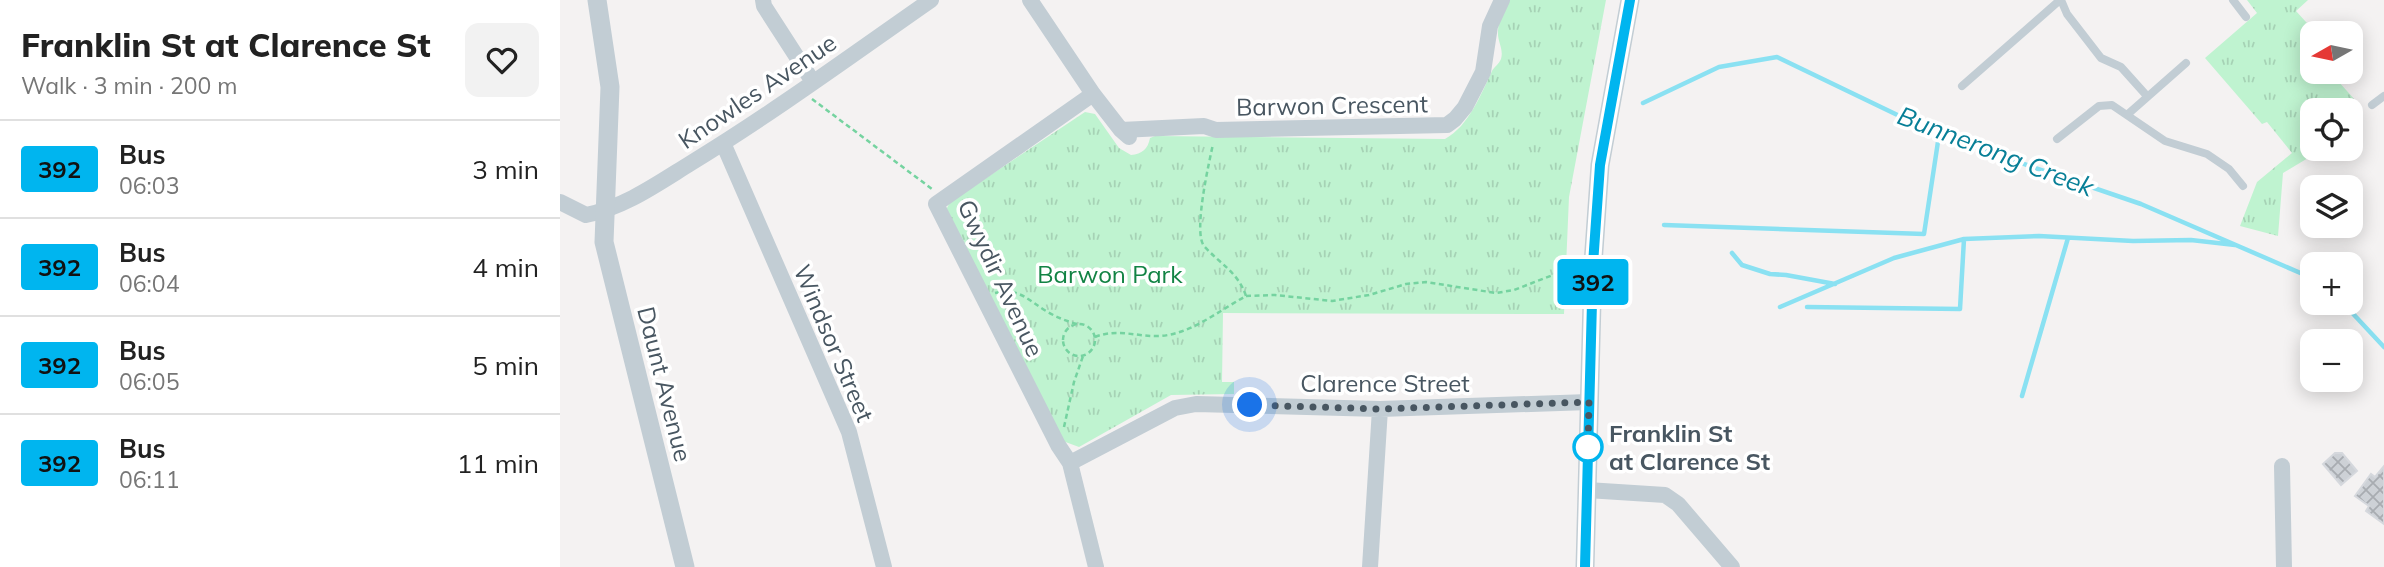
<!DOCTYPE html>
<meta charset="utf-8">
<style>
body{margin:0;font-family:Mulish,sans-serif;background:#f2f2f2;color:#222;height:100vh;display:flex;flex-direction:column;font-size:26px;white-space:nowrap}
*{box-sizing:border-box;margin:0}
p{font-size:23px;color:#767676}
.icon{flex:none;width:38px;height:38px;fill:none;stroke:currentColor;stroke-width:2;stroke-linecap:round;stroke-linejoin:round}
.map{position:relative;flex:1;overflow:hidden}
.panel{display:flex;flex-direction:column;background:#fff;width:560px}
.panel>*{flex:none}
.badge{padding:0 14px;border-radius:5px;font-size:24px;line-height:46px}
.needle{width:46px;rotate:261deg}
.tools{position:absolute;left:1740px;top:21px;display:grid;gap:14px}
.tools a{display:grid;place-items:center;width:63px;height:63px;border-radius:14px;background:#fff;box-shadow:0 4px 18px #0003;font-size:35px}
.you{position:absolute;width:35px;height:35px;margin:-18px;border:5px solid #fff;border-radius:50%;background:#1a73e8;box-shadow:0 0 0 10px #1a73e833}
.map>.badge{position:absolute;translate:-50% -50%;box-shadow:0 0 0 4px #fff}
.round{display:grid;place-items:center;flex:none;width:74px;height:74px;border-radius:14px;background:#f2f2f2}
.head{display:flex;align-items:center;justify-content:space-between;height:119px;padding:0 21px}
h1{font-size:33px;font-weight:800;line-height:52px}
ul{padding:0;list-style:none}
li{display:flex;align-items:center;gap:21px;height:98px;padding:0 21px;border-top:2px solid #e0e0e0}
li div{flex:1}
li b{display:block;font-size:26px}
li em{font-style:normal}
li .badge{min-width:77px;font-weight:700;text-align:center}
main{display:flex;flex:1;min-height:0}
.map>svg:first-child{display:block}
.park{fill:url(#park-tufts)}
.lines{fill:none;stroke-linecap:round;stroke-linejoin:round}
.stream{stroke:#8ae1f2;stroke-width:4.5}
.building{fill:url(#building-cross-hatch);stroke:#d5d8dd;stroke-width:2}
.path{stroke:#75d3a0;stroke-width:2.5;stroke-dasharray:5 3.5;stroke-linecap:butt}
.service{stroke:#c2cdd4;stroke-width:8}
.minor{stroke:#c2cdd4;stroke-width:16}
.tertiary{stroke:#c2cdd4;stroke-width:19}
.line-casing{stroke:#fff;stroke-width:16}
.line{stroke:#00b5ef;stroke-width:10}
.walk{stroke:#485661;stroke-width:7;stroke-dasharray:0 12.6}
.stop-dot{fill:#fff;stroke:#00b5ef;stroke-width:3.5}
.labels{text-anchor:middle;dominant-baseline:central;stroke-width:7;stroke-linejoin:round;paint-order:stroke}
.street-label{font-size:24px;fill:#485661;stroke:#fff}
.park-label{font-size:24px;fill:#128344;stroke:#fff}
.stop-label{font-size:24px;font-weight:bold;fill:#485661;stroke:#fff;text-anchor:start}
.water-label{font-size:26px;font-style:italic;fill:#077f97;stroke:#fff}
</style>
<main>
<section class="panel">
<div class="head"><div><h1>Franklin St at Clarence St</h1><p>Walk · 3 min · 200 m</p></div><a class="round"><svg class="icon" aria-label="heart" viewBox="0 0 24 24"><path d="M12 20l-8-8c-3-5 5-10 8-4 3-6 11-1 8 4z"/></svg></a></div>
<ul>
<li><span class="badge" style="background:#00b5ef;color:#111">392</span><div><b>Bus</b><p>06:03</p></div><em>3 min</em></li>
<li><span class="badge" style="background:#00b5ef;color:#111">392</span><div><b>Bus</b><p>06:04</p></div><em>4 min</em></li>
<li><span class="badge" style="background:#00b5ef;color:#111">392</span><div><b>Bus</b><p>06:05</p></div><em>5 min</em></li>
<li><span class="badge" style="background:#00b5ef;color:#111">392</span><div><b>Bus</b><p>06:11</p></div><em>11 min</em></li>
</ul>
</section>
<div class="map">
<svg width="1824" height="567" viewBox="0 0 1824 567">
<defs>
<pattern id="park-tufts" width="24" height="20" patternUnits="userSpaceOnUse" patternTransform="scale(1.75)"><rect width="24" height="20" fill="#bff3d0"/><path d="M3 7l-1-3M5 7V3M7 7l1-3M15 17l-1-3M17 17v-4M19 17l1-3" fill="none" stroke="#a6d2b5"/></pattern>
<pattern id="building-cross-hatch" width="8" height="8" patternUnits="userSpaceOnUse" patternTransform="scale(1.75)"><rect width="8" height="8" fill="#cdd1d6"/><path d="M0 0l8 8M0 8l8-8" fill="none" stroke="#a8acb1"/></pattern>
</defs>
<rect width="100%" height="100%" fill="#f4f2f2"/>
<path class="park" d="M948 0H1046L1009 197 1004 314 663 313 662 382H674V394L611 395 519 447 500 440 386 210 390 202 525 112 535 114 559 148 571 155C582 154 588 149 590 138L595 136 885 139C909 126 921 94 932 71 934 67 939 64 941 59 944 49 937 41 938 31 938 21 944 10 948 0Z
M1687 0H1748L1736 11 1756 33H1752V72H1770L1795 100 1783 110H1752V149H1763L1723 173 1718 236 1680 226 1697 182 1732 153 1707 122 1702 124 1645 58 1697 13Z"/>
<g class="lines">
<path class="stream" d="M1083 103 1159 67 1217 57 1379 135 1581 204 1752 278
M1104 225 1364 234 1379 135
M1172 253 1182 265 1210 274 1226 275 1275 284
M1783 303 1824 347
M1220 307 1334 258 1404 239 1479 236 1573 241 1631 240 1675 245
M1247 307 1400 309 1404 239
M1462 396 1508 238"/>
</g>
<path class="building" d="M1775 453H1782L1797 471 1781 485 1763 464Z
M1824 466V524L1806 511 1809 506 1795 496 1811 474 1815 477Z"/>
<g class="lines">
<path class="path" d="M252 99 372 189
M435 293C458 287 468 300 486 311 496 317 506 321 517 324
M686 296 715 295 772 301 809 295 846 284 866 282 936 293 954 290 998 273H1009
M503 340a16 16 0 1 1 32 0a16 16 0 1 1-32 0Z
M535 337C557 328 577 337 600 336 631 334 660 310 686 296 678 272 660 264 644 246 633 232 649 163 653 144
M504 427 514 382 523 356"/>
<path class="service" d="M1501 0 1507 14 1541 58 1561 67 1587 96
M1673 0 1686 17
M1402 86 1500 0
M1812 105 1824 96
M1568 114 1626 63
M1497 139 1539 106 1552 105 1605 141 1647 154 1669 169 1683 186"/>
<path class="minor" d="M203 0 204 6 253 82
M470 0 533 94 561 130 569 137
M533 94 376 204 498 445 510 463 536 567
M561 130 644 126 656 130 887 125 895 119 905 107 923 72 930 26 942 0
M163 143 289 432 324 567
M0 202 26 215C65 207 97 184 131 163 213 113 292 55 371 0
M510 463 615 408 636 404 820 409 1029 402
M1722 466 1724 567
M1027 490 1105 495 1118 504 1172 567
M810 567 820 409"/>
<path class="tertiary" d="M37 0 50 87 44 242 125 567
M1025 567 1033 264 1040 165 1070 0"/>
</g>
<g class="lines">
<g class="line-casing">
<path id="line" d="M1025 567 1033 264 1040 165 1070 0"/>
</g>
<use href="#line" class="line"/>
<path class="walk" d="M690 405 820 409 1029 402 1028 447"/>
</g>
<circle class="stop-dot" cx="1028" cy="447" r="14"/>
<g class="labels">
<g class="street-label">
<text transform="translate(197 91) rotate(-34)">Knowles Avenue</text>
<text transform="translate(772 105) rotate(-1)">Barwon Crescent</text>
<text transform="translate(441 278) rotate(65)">Gwydir Avenue</text>
<text transform="translate(274 343) rotate(67)">Windsor Street</text>
<text x="825" y="383">Clarence Street</text>
<text transform="translate(105 384) rotate(76)">Daunt Avenue</text>
</g>
<g class="park-label">
<text x="550" y="274">Barwon Park</text>
</g>
<g class="stop-label">
<text x="1049" y="433">Franklin St<tspan x="1049" dy="28">at Clarence St</tspan></text>
</g>
<g class="water-label">
<text transform="translate(1436 151) rotate(21)">Bunnerong Creek</text>
</g>
</g>
</svg>
<div class="tools">
<a><svg class="needle" viewBox="-14 -14 28 28"><path d="M0-13l5 13h-10z" fill="#e53935"/><path d="M0 13l5-13h-10z" fill="#767676"/></svg></a>
<a><svg class="icon" aria-label="locate" viewBox="0 0 24 24"><circle cx="12" cy="12" r="6"/><path d="M12 2v4M12 18v4M2 12h4M18 12h4"/></svg></a>
<a><svg class="icon" aria-label="layers" viewBox="0 0 24 24"><path d="M12 4l9 5-9 5-9-5zM3 14l9 5 9-5"/></svg></a>
<a>+</a>
<a>−</a>
</div>
<div class="you" style="left:690px;top:405px"></div>
<b class="badge" style="left:1033px;top:282px;background:#00b5ef;color:#111">392</b>
</div>
</main>
